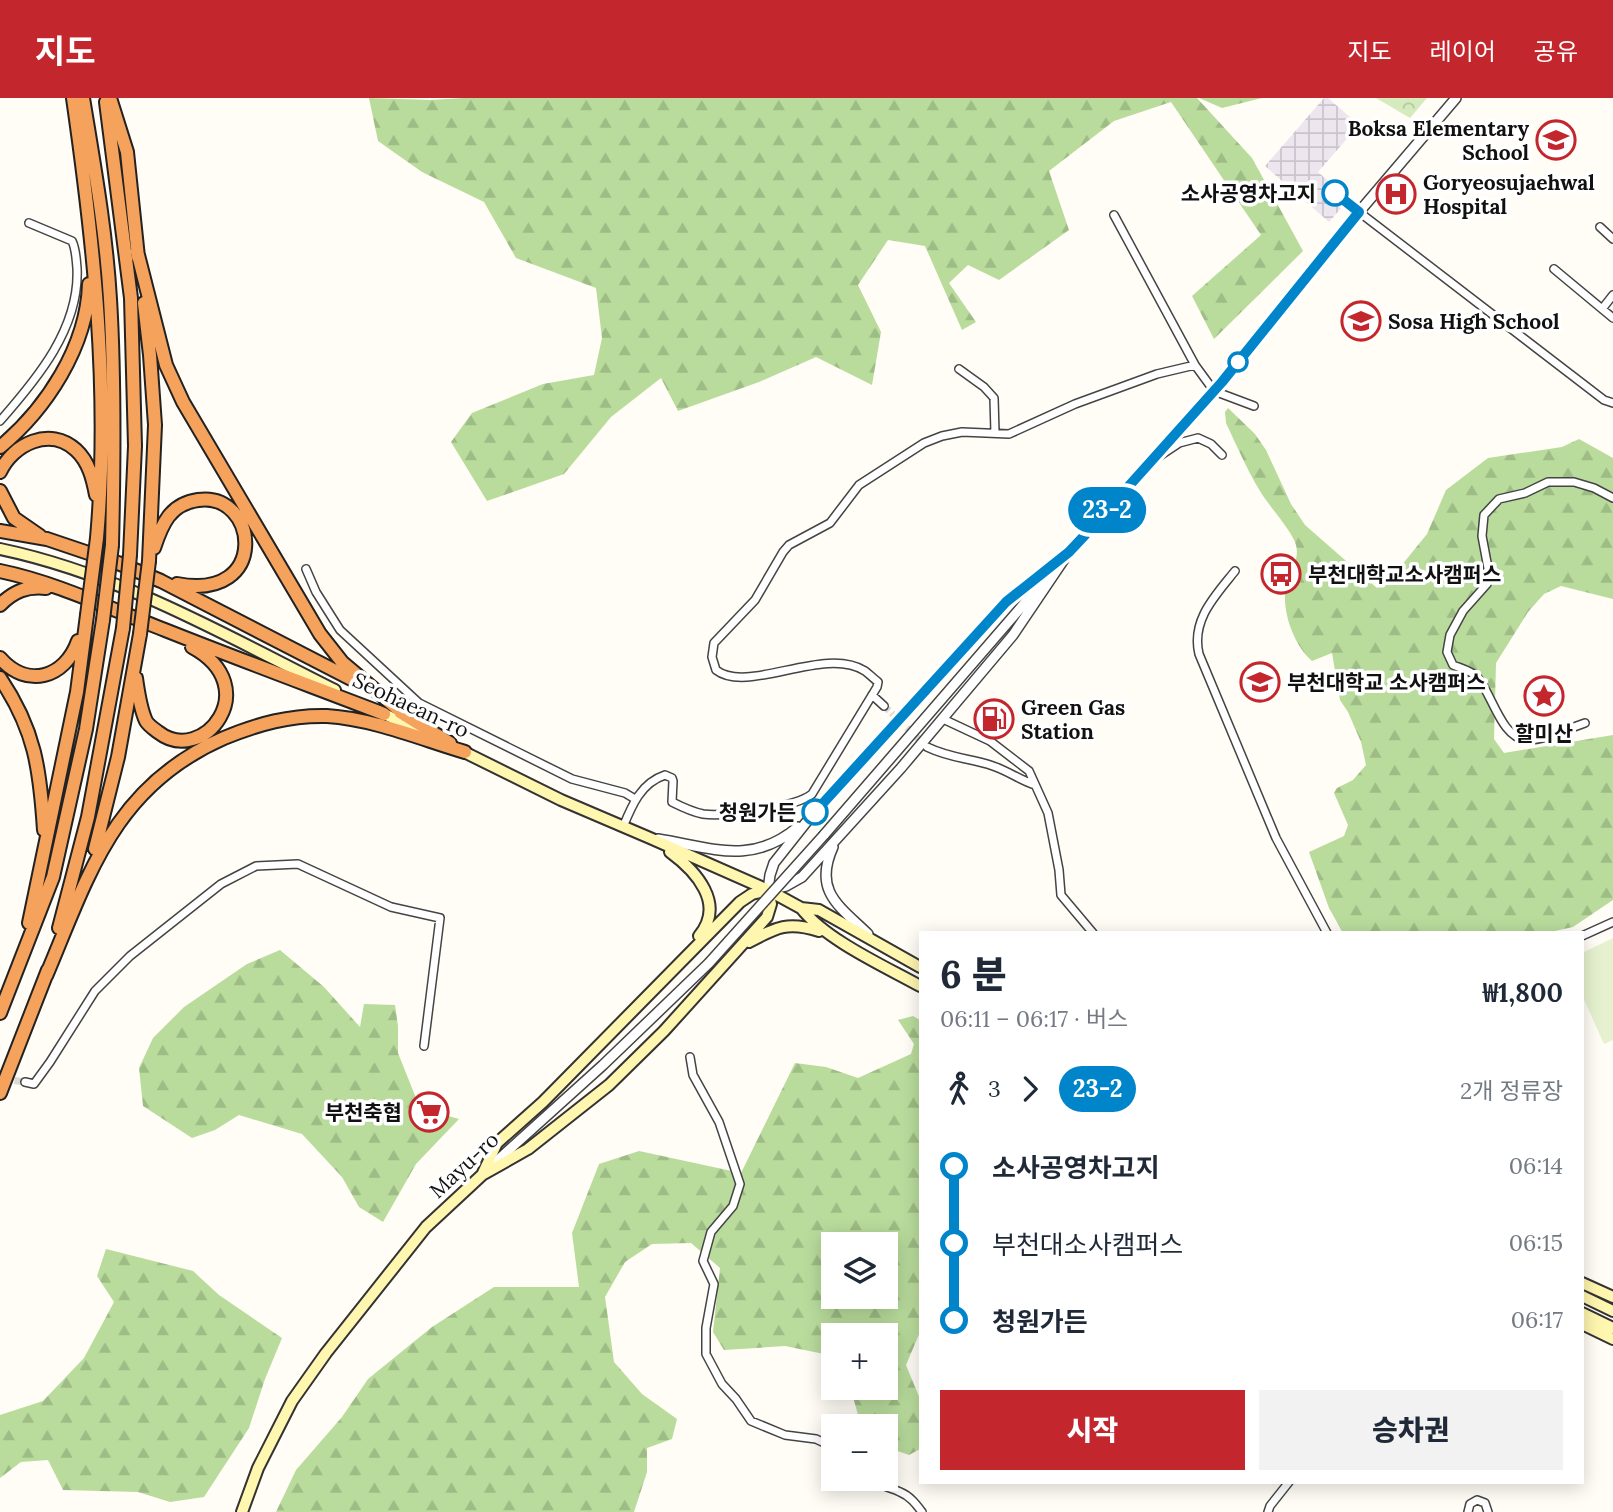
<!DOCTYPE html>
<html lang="ko">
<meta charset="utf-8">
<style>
body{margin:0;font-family:Lora,"Noto Sans KR",serif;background:#f2f2f3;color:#1f2937;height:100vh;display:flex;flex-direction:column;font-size:26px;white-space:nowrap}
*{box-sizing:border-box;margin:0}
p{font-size:23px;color:#747a83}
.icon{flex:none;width:38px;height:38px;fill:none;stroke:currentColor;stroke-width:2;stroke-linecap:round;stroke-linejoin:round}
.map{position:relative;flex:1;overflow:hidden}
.panel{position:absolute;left:919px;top:833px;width:665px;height:553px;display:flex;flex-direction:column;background:#fff;border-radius:0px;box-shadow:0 4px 18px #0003}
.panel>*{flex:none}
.badge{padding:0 14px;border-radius:23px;font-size:24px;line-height:46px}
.buttons{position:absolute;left:821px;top:1134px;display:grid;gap:14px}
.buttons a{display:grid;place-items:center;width:77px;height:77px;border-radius:0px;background:#fff;box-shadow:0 4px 18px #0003;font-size:35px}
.map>.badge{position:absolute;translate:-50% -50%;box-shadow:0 0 0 4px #fff}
.legs{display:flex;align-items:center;gap:10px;height:77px;padding:0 21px;font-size:23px}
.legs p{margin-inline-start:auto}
.overview{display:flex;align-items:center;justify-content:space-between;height:119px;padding:0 21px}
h1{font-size:38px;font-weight:800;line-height:52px}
.cta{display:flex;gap:14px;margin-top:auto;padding:14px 21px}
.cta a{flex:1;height:80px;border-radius:0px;background:#c4262e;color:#fff;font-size:28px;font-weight:800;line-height:80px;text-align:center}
.cta a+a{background:#f2f2f3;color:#1f2937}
ul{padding:0 21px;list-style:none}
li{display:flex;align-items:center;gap:24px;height:77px;font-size:26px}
li i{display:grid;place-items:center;width:10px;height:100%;margin:0 9px;background:currentColor}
li i::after{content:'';width:18px;height:18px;margin:-9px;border:5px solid;border-radius:50%;background:#fff}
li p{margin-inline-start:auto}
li:first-child i{background:linear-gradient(#0000 50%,currentColor 0)}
li:last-child i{background:linear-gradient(currentColor 50%,#0000 0)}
header{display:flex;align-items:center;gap:42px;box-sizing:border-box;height:98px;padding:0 35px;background:#c4262e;color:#fff}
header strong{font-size:33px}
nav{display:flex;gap:38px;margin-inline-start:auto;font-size:24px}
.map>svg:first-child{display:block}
.industrial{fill:url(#industrial-grid)}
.forest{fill:url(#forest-firs);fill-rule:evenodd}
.park{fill:url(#park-crowns)}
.pitch{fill:#e6f2cf}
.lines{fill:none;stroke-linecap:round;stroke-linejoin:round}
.minor-tunnel{stroke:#dbdad3;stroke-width:7;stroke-dasharray:7 3.5;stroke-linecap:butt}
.minor-casing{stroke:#444;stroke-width:10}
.tertiary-casing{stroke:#444;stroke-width:12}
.secondary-casing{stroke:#333;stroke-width:14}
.motorway-casing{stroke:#222;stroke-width:16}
.minor{stroke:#fff;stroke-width:7}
.tertiary{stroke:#fff;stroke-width:9}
.secondary{stroke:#fff6b0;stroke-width:10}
.motorway{stroke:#f5a25d;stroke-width:12}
.tertiary-bridge-casing{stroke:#444;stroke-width:12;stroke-linecap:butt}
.motorway-bridge-casing{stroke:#222;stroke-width:16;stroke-linecap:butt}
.tertiary-bridge{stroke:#fff;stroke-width:9}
.motorway-bridge{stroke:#f5a25d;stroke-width:12}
.line-1-casing{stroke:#fff;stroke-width:16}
.line-1{stroke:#0085ca;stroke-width:10}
.stop-1-dot{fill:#fff;stroke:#0085ca;stroke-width:3.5}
.labels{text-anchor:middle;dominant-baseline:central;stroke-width:7;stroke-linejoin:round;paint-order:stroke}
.poi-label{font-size:21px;font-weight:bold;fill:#111;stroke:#fff;text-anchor:start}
.stop-label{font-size:21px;font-weight:bold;fill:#111;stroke:#fff;text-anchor:end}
.street-label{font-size:21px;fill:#111;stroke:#fff}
</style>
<header>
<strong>지도</strong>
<nav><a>지도</a><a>레이어</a><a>공유</a></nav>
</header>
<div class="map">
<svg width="1613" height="1414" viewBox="0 0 1613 1414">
<defs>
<pattern id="industrial-grid" width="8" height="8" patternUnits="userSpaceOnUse" patternTransform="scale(1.75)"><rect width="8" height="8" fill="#eee6ef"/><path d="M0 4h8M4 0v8" fill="none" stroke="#cbc4cc"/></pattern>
<pattern id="forest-firs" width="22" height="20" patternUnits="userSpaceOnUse" patternTransform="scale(1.75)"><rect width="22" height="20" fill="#b9dc9c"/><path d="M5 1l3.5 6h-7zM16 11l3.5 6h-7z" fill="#9ebc85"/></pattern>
<pattern id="park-crowns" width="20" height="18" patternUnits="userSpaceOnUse" patternTransform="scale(1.75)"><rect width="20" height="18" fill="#d5ebbd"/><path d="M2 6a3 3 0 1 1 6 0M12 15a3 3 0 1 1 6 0" fill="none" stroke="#b6c8a1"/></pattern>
</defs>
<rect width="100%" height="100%" fill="#fffdf5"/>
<path class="industrial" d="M1324 0H1328L1359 27 1318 74 1349 101 1329 124 1265 68Z"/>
<path class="forest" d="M369 0 431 2 463 0H1197L1252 60 1303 153 1214 241 1192 198 1261 137 1171 4 1114 23 1049 73 1069 132 999 182 968 167 949 185 976 224 962 232 925 148 888 142 858 187 881 234 872 287 816 259 759 284 678 313 661 280 611 319 564 376 487 403 451 344 472 315 543 286 594 277 602 240 596 190 516 160 484 104 422 74 378 43Z
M1199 0H1262L1222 10Z
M1228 310 1255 336 1266 352 1291 406 1305 427 1377 490 1401 468 1427 436 1446 392 1488 360 1562 349 1579 341 1613 360V501L1561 488 1544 496 1528 514 1496 565 1494 641 1504 655 1613 637V802L1573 829 1546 835H1343L1329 810 1309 754 1344 738 1348 727 1334 695 1337 690 1353 682 1366 667 1361 644 1348 614 1340 602 1332 555 1312 563C1294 548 1281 512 1286 489 1289 475 1300 463 1296 447 1293 434 1268 407 1260 393 1247 372 1237 348 1226 325L1225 314Z
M280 852 324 889 360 929 364 906 395 907 398 928V955L420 1010 459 1021 416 1066 383 1124 359 1109 342 1079 302 1036 239 1017 215 1032 192 1040 143 1008 139 970 153 940 184 909 247 866Z
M913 918 920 922V1234L906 1267 920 1301V1351L909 1357 886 1349V1328H861L852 1295 848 1290H886V1237H833V1269L824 1256 785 1248 724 1252 713 1234 720 1170 691 1145 652 1146 625 1164 605 1199 614 1264 642 1296 677 1321 672 1341 647 1350V1374L634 1414H276L296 1372 342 1319 368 1281 432 1229 494 1189H579L572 1135 599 1066 639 1053 741 1075 795 965 826 969 858 980 911 956 914 946 898 922ZM833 1146H886V1199H833Z
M106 1151 193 1173 219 1197 282 1240 265 1281 249 1330 204 1399 170 1404 138 1394 63 1392 48 1362 21 1364 0 1380V1317L43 1303 84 1260 114 1204 97 1178Z"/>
<path class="park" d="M1376 0H1427L1410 20Z"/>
<path class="pitch" d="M1613 840V942L1604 946 1582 897V855Z"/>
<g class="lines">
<path class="minor-tunnel" d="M884 608 924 646
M4 981 25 984"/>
<g class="minor-casing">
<path id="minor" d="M1359 114 1604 302 1613 305
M1114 117 1195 267 1214 293 1254 308
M1600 129 1613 141
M1554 171 1613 220
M1602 211 1613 197
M959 271 984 289 994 300 995 335
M0 323C37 281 80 230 77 170 76 160 76 151 72 143L29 125
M1158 359 1179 345 1198 340 1211 346 1222 357
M306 471 316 494 340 532 419 605 572 681 625 695 635 701
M1235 473C1215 498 1191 522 1199 556L1276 740 1327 835
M872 597 884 608
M943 621 990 643 1029 673 1048 715 1059 772 1061 797 1093 835
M1585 625C1567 631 1545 642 1527 642 1501 641 1492 595 1477 579 1472 573 1460 570 1453 567L1447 554 1450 537 1463 513 1487 486 1488 470 1482 438 1484 417 1499 401 1525 395 1548 384H1574L1594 390 1613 400
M927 649C952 661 971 660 993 668 1008 673 1020 682 1035 687
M623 729C632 707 641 685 665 677L672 680 673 683 672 704C682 709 692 714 703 716 724 719 797 709 812 696L877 589 878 584C873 580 869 576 865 573 824 547 748 597 716 572L712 559 714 545 755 502 783 454 789 447 830 425 859 387 924 345 942 338 962 334 1009 336 1075 306 1157 276 1195 267
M1582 838 1613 824
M690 959 693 977 719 1024 740 1086 733 1108 711 1134 703 1163 714 1186 706 1230V1256L722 1286 736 1301 751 1323 785 1337 816 1341 833 1349
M25 984 34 986 50 964 95 893 130 858 221 786 256 768 298 766 391 809 440 820 424 948
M874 1381C883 1390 890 1389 900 1394 910 1398 916 1406 922 1414
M1268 1414 1270 1408 1289 1384
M1468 1414 1470 1406 1477 1402 1485 1405 1488 1414"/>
</g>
<g class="tertiary-casing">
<path id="tertiary" d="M1069 454 1013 537 901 670 802 779 786 788 768 792 770 777 774 765 812 717 1006 504Z
M824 737 1069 454 1222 284 1359 114 1456 0
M658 741C713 750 751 768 798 729
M833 749C813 793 839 808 868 836
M490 1069 603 967 709 865"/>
</g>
<g class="secondary-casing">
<path id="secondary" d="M0 451C120 476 227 538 335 592
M378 613 430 638
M460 652 561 702 650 740 768 792 801 810 819 812 920 869
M670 754C696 773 726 806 699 838
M801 810C826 842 884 868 920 888
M749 844C777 829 788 823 819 833
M482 1077 497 1045 543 1004 740 804 752 796 768 792
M1582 1185 1613 1199
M1582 1198 1613 1213
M1582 1215 1613 1230
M1582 1226 1613 1241
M242 1414 258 1370 292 1303 326 1255 426 1129 482 1077 528 1051 609 987 664 933 767 819 771 806 768 792"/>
</g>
<g class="motorway-casing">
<path id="motorway" d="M73 0C94 146 110 293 97 440
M83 0C94 67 106 133 110 201 115 283 114 365 112 447
M110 0 127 54 138 159
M106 4 131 200 135 348 130 457
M137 153 166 267 183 304 320 536 342 564 406 618
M144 205 150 257 155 327 149 463
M0 349C46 311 87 249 89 186
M0 374C13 346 50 328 76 352 89 364 93 381 96 397
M0 393 14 420 40 438
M0 433 47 441 118 465 161 483 353 582
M154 450C162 426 170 406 198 402 258 393 271 504 177 486
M0 473C58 485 110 511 165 532 238 561 311 588 384 616
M0 507C14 493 27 488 46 490
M0 560C27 591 65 580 78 543
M0 580C35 632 40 671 44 732
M136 580C138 594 140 610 146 623 148 627 154 631 158 634 203 669 266 589 192 549
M400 614 450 645
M95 751 118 659 140 536
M29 825 77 594 87 517
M59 830 88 719 123 530
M46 878C89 776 114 688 224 640 258 626 290 617 327 618 374 621 421 641 465 654
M0 915 53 779 86 631 103 522
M0 995 48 872"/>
</g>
<use href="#minor" class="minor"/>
<use href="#tertiary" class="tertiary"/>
<use href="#secondary" class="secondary"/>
<use href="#motorway" class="motorway"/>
<g class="tertiary-bridge-casing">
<path id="tertiary-bridge" d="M709 865 824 737"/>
</g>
<g class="motorway-bridge-casing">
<path id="motorway-bridge" d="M87 517 97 440
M103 522 112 447
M123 530 130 457
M140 536 149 463"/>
</g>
<use href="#tertiary-bridge" class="tertiary-bridge"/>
<use href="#motorway-bridge" class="motorway-bridge"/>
</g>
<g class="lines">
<g class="line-1-casing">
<path id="line-1" d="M815 714 1006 504 1069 454 1085 437 1222 284 1359 114 1335 95"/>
</g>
<use href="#line-1" class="line-1"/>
</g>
<defs>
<g id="school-ring" transform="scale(2.0125)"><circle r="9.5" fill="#fff" stroke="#c4262e" stroke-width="1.5"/><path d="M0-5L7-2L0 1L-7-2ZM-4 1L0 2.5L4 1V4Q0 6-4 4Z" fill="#c4262e"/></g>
<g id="hospital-ring" transform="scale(2.0125)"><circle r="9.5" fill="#fff" stroke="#c4262e" stroke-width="1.5"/><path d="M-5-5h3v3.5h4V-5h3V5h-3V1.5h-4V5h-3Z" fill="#c4262e"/></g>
<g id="bus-ring" transform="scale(2.0125)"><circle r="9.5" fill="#fff" stroke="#c4262e" stroke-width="1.5"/><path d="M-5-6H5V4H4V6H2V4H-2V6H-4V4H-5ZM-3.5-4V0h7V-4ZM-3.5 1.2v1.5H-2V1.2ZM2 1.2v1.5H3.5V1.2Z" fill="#c4262e"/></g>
<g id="university-ring" transform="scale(2.0125)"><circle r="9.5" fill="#fff" stroke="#c4262e" stroke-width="1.5"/><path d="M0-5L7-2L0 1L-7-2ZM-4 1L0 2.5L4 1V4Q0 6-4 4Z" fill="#c4262e"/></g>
<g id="sight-ring" transform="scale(2.0125)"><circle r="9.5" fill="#fff" stroke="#c4262e" stroke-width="1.5"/><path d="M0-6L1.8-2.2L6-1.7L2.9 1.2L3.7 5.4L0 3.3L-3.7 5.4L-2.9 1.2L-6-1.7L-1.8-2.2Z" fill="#c4262e"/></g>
<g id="fuel-ring" transform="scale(2.0125)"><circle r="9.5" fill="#fff" stroke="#c4262e" stroke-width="1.5"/><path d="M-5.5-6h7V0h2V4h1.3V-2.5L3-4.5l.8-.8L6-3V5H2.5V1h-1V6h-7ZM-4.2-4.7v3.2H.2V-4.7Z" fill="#c4262e"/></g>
<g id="supermarket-ring" transform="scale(2.0125)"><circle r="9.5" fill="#fff" stroke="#c4262e" stroke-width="1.5"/><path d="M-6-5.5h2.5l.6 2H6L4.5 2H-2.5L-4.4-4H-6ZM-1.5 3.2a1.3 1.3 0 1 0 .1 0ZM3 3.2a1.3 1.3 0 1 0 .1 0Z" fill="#c4262e"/></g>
</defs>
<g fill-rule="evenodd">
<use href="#school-ring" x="1556" y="42"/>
<use href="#hospital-ring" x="1396" y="96"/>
<use href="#school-ring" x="1361" y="223"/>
<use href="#bus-ring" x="1281" y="476"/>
<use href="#university-ring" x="1260" y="584"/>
<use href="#sight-ring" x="1544" y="598"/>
<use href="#fuel-ring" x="994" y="621"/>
<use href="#supermarket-ring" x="429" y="1014"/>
</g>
<g class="stop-1-dot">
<circle cx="1335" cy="95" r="12"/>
<circle cx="1238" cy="264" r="9"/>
<circle cx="815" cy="714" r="12"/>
</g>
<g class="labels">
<g class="poi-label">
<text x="1529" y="30" text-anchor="end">Boksa Elementary<tspan x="1529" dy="24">School</tspan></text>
<text x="1423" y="84">Goryeosujaehwal<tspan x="1423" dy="24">Hospital</tspan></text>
<text x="1388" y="223">Sosa High School</text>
<text x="1308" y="476">부천대학교소사캠퍼스</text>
<text x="1287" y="584">부천대학교 소사캠퍼스</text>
<text x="1021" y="609">Green Gas<tspan x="1021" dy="24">Station</tspan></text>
<text x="1544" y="635" text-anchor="middle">할미산</text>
<text x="402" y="1014" text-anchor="end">부천축협</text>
</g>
<g class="stop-label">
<text x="1316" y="95">소사공영차고지</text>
<text x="796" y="714">청원가든</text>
</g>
<g class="street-label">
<text transform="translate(411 607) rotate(25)">Seohaean-ro</text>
<text transform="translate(464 1067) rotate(-43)">Mayu-ro</text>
</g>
</g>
</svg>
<div class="buttons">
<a><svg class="icon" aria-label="layers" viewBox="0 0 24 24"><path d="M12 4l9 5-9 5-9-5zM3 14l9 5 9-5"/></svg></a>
<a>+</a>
<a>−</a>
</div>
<b class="badge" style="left:1107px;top:412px;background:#0085ca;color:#fff">23-2</b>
<section class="panel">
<div class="overview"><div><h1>6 분</h1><p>06:11 – 06:17 · 버스</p></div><b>₩1,800</b></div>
<div class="legs"><svg class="icon" aria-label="walk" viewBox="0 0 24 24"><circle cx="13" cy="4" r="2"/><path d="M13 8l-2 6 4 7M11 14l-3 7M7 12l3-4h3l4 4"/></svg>3<svg class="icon" aria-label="forward" viewBox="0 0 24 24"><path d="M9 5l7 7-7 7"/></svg><b class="badge" style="background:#0085ca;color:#fff">23-2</b><p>2개 정류장</p></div>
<ul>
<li><i style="color:#0085ca"></i><b>소사공영차고지</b><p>06:14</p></li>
<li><i style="color:#0085ca"></i><span>부천대소사캠퍼스</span><p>06:15</p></li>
<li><i style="color:#0085ca"></i><b>청원가든</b><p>06:17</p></li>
</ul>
<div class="cta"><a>시작</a><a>승차권</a></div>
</section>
</div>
